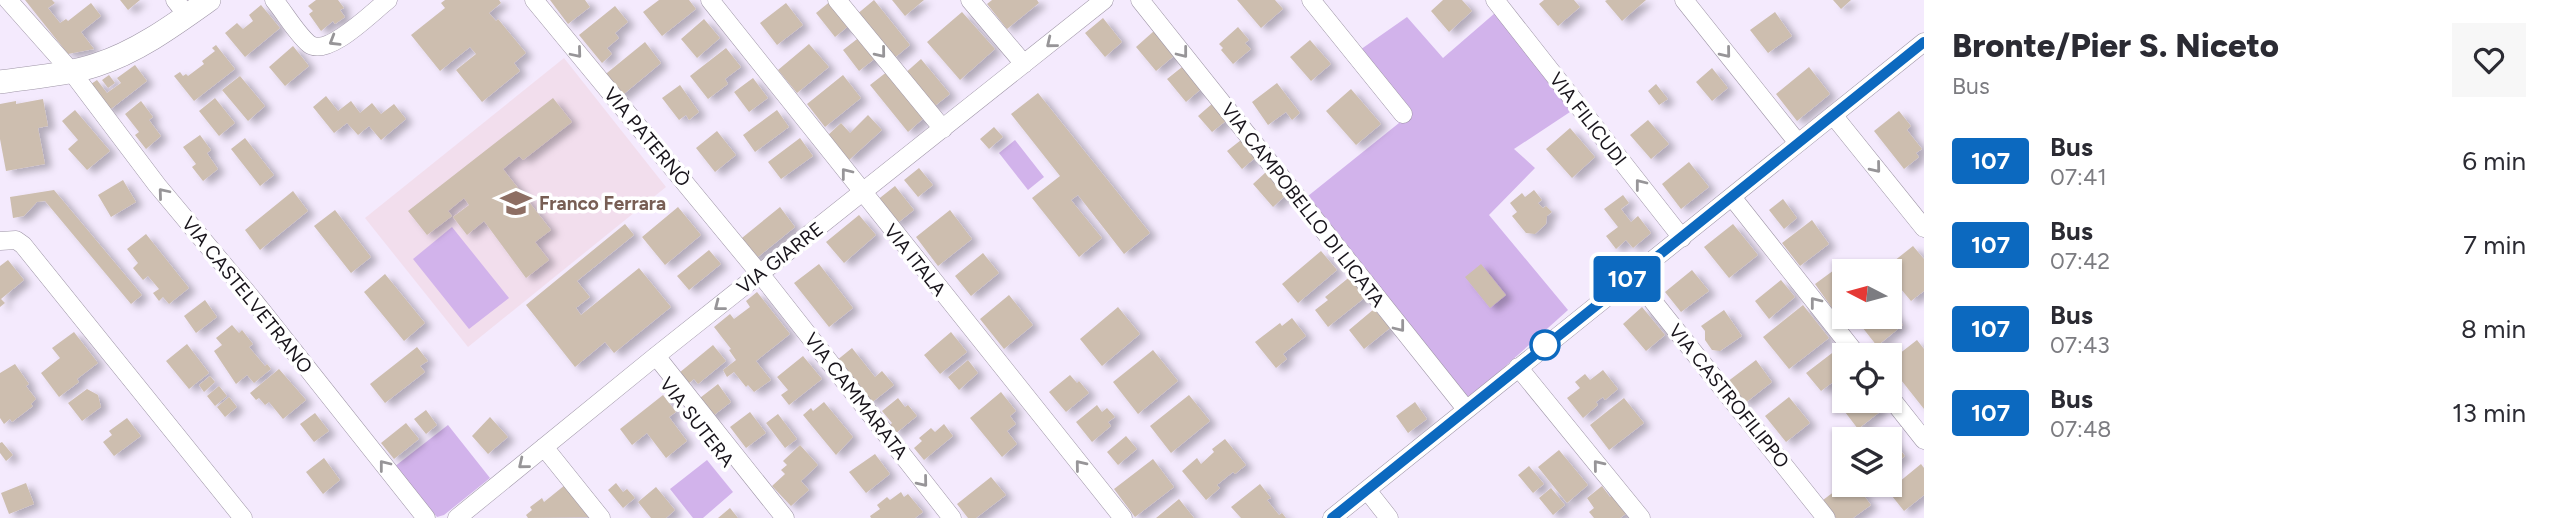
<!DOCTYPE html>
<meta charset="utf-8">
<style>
body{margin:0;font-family:Figtree,sans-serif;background:#f7f7f7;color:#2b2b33;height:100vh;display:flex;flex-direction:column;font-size:26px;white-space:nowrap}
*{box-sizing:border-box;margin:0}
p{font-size:23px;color:#7c7c81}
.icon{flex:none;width:38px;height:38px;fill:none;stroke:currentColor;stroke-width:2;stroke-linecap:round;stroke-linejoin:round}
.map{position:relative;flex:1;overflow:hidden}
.details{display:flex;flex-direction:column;background:#fff;width:630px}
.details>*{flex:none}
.badge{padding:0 14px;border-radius:5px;font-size:24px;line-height:46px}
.needle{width:46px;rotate:276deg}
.tools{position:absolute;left:1832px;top:259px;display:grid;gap:14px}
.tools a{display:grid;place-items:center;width:70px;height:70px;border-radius:0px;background:#fff;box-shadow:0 2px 5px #0004;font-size:35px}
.map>.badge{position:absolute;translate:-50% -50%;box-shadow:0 0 0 4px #fff}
.round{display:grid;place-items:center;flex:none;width:74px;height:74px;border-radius:0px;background:#f7f7f7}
.overview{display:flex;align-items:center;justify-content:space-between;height:119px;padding:0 28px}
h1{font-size:33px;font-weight:800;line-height:52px}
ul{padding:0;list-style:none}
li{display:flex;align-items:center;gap:21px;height:84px;padding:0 28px}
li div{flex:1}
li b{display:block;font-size:26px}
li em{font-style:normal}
li .badge{min-width:77px;font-weight:700;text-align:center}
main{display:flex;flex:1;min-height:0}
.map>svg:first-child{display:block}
.education{fill:#f2deed}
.green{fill:#d2b3eb}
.building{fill:#cdbeaf;filter:url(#shadow)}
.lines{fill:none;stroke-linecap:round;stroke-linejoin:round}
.minor-casing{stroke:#9e95a6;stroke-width:19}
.major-casing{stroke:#9e95a6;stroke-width:24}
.minor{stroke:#fff;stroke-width:18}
.major{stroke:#fff;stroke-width:23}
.oneway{stroke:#979598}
.line-casing{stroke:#fff;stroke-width:16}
.line{stroke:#0c69bf;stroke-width:10}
.stop-dot{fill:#fff;stroke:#0c69bf;stroke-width:3.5}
.labels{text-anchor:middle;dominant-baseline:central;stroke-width:7;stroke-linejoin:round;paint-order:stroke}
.street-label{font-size:19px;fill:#18141b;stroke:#fff}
.education-label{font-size:19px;font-weight:bold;fill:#785e54;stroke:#fff;text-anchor:start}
</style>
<main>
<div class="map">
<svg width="1924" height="518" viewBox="0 0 1924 518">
<defs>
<filter id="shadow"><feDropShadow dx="7" dy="4" stdDeviation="3.5" flood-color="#0004"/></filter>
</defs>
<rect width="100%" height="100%" fill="#f4eafd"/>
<path class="education" d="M564 58 666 187 468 347 365 218Z"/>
<path class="green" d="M1495 13 1573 110 1514 149 1535 168 1489 215 1568 310 1469 399 1308 196 1399 123 1347 59 1407 17 1443 58Z
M1015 140 1044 177 1028 190 999 153Z
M452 227 509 298 469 329 413 259Z
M448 425 490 478 444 515 437 517 394 467Z
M707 460 733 492 703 518H693L670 489Z"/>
<path class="building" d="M25 0H52L55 3 48 8 60 23 66 19 68 21 91 3 101 16 81 32 94 49 68 54Z
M120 0H140L128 10Z
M316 0H338L344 8 340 10 345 17 335 24 333 21 321 31 309 14 313 11 308 6Z
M445 0H499L501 3 489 13 496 21 498 19 526 53 514 63 520 71 482 102 456 70 476 54 470 47 440 71 411 35 445 8 441 3Z
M550 0H585L590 7 568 24Z
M659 0H689L696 9 662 36 643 12Z
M832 0 851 24 835 37 816 13Z
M874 0 910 45 892 60 856 15Z
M892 0H924L905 16Z
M992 0H1037L1039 3 1007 29 987 4Z
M1237 0H1275L1283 9 1261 28Z
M1443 0H1462L1472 11 1449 32 1431 11Z
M1544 0H1574L1580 7 1558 26 1539 4Z
M1607 0H1646L1622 21 1605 1Z
M1833 0H1851L1841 9Z
M786 3 803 25 777 45 760 23Z
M261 5 280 28 245 57 225 33 237 23 243 29 253 21 249 15Z
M615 6 628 22 615 33 619 38 607 48 612 54 602 63 579 35Z
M962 12 995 49 960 80 927 42Z
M1775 12 1792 36 1768 53 1750 30Z
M1103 18 1122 42 1105 57 1085 33Z
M704 19 720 38 697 58 681 39Z
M1238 27 1249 40 1245 43 1251 49 1233 64 1221 50 1223 48 1219 44Z
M1154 31 1175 55 1156 71 1136 47Z
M861 36 877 57 859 71 843 50Z
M1310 40 1331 64 1311 81 1290 57Z
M645 42 661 63 619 98 602 77Z
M809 44 829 67 797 93 778 70Z
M216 45 235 69 194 101 174 76 180 72 183 76 186 74 188 76 204 64 202 61 215 51 212 48Z
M293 46 309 66 285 86 269 67Z
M726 48 741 67 725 79 728 84 708 99 690 76Z
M921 59 950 94 931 109 903 75Z
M135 65 147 81 107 112 88 86 97 80 107 93 121 83 117 78Z
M1182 67 1201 89 1186 102 1167 79Z
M1809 67 1830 94 1797 121 1776 94Z
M1712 68 1728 88 1712 101 1696 82Z
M888 71 925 117 908 132 870 85Z
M109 75 115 83 108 88 102 80Z
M843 75 861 98 825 127 807 104Z
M240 76 265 106 248 121 222 90Z
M753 78 768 98 749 112 734 92Z
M1277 83 1300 113 1292 120 1286 112 1268 125 1252 102Z
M1656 84 1668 99 1659 105 1648 91Z
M680 85 699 112 689 120 686 115 679 120 662 98Z
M1351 89 1381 124 1356 145 1326 111Z
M1038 93 1150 233 1124 254 1078 195 1071 200 1102 238 1079 257 1032 198 1060 176 1011 114Z
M326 96 338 111 351 101 360 113 372 103 381 114 394 104 406 119 381 140 369 126 358 135 347 123 334 133 313 107Z
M215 98 235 123 219 136 199 111Z
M553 98 572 122 523 160 519 156 503 169 551 230 535 242 549 260 526 278 484 221 467 235 453 217 469 205 464 198 448 211 452 216 427 235 408 211Z
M43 99 48 126 38 128 45 164 6 171 0 139V104L16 101V104Z
M141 101 153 117 149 120 161 136 146 149 135 135 139 132 125 114Z
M1213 103 1227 120 1212 132 1198 116Z
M75 110 110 151 87 170 68 149 78 140 62 121Z
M777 110 789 127 755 152 743 135Z
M1899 111 1911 126 1907 130 1922 149 1916 153 1919 157 1904 169 1874 131Z
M868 115 882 130 849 160 827 136 841 123 850 133Z
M1648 120 1669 144 1651 159 1630 135Z
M994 127 1003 137 989 149 980 139Z
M1570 128 1595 157 1572 178 1546 149Z
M717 131 736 155 715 172 696 148Z
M200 135 211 150 207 153 218 169 203 181 192 167 196 164 183 147Z
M245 138 274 175 260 186 231 149Z
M800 138 813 156 781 179 768 162Z
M1241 140 1255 158 1242 169 1227 151Z
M1689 162 1709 187 1681 209 1662 184Z
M919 168 933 185 918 197 904 180Z
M1266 172 1286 195 1273 207 1253 184Z
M123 180 136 202 111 217 98 195Z
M895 186 914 210 895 225 876 201Z
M54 190 142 295 131 304 45 201 37 202 24 216 13 218 10 197Z
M1534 190 1542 200 1538 203 1543 208 1546 206 1552 212 1547 216 1546 224 1535 234 1526 233 1512 216 1517 212 1510 203 1522 193 1525 197Z
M293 191 308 211 260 250 245 230Z
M1623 195 1629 203 1621 209 1631 222 1638 216 1651 233 1633 248 1626 240 1616 249 1606 236 1618 227 1604 209Z
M1783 199 1797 218 1784 229 1769 210Z
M678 207 701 235 665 265 642 237Z
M780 207 795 227 753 261 737 242Z
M335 210 371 257 351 273 314 226Z
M950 210 972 239 938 266 916 237Z
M859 215 876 235 844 263 826 242Z
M1812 220 1829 244 1800 266 1782 243Z
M625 224 634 235 577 281 590 297 576 308 581 315 639 268 671 307 614 353 605 342 575 367 526 305Z
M1733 224 1758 255 1729 278 1704 247Z
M146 234 189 288 169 304 163 297 159 301 153 293 159 289 148 276 143 280 133 268 138 263 127 249Z
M1913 246 1924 259V291L1911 301 1890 276V271L1884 269Z
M709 250 721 264 689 290 677 276Z
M1321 251 1337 270 1298 303 1282 284Z
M983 253 999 273 971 296 955 276Z
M8 260 24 280 1 299 5 303 0 307V266Z
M1845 262 1852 271H1844V299L1832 308 1815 284Z
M819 264 853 308 829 327 794 283Z
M1481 264 1506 295 1490 308 1465 277Z
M1692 270 1709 291 1681 312 1665 292Z
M385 274 425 323 404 341 364 292Z
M1352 275 1368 295 1328 327 1315 310 1328 300 1325 297Z
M1781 280 1795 297 1769 319 1755 301Z
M757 292 790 334 756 361 771 380 754 392 748 385 746 387 734 372 727 377 723 370 736 360 729 350 731 349 714 327 730 314 734 319 750 307 746 301Z
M1009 295 1033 325 1004 349 980 319Z
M205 300 217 317 196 333 184 316Z
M1803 305 1829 338 1789 369 1763 337Z
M1118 307 1140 334 1102 366 1080 339Z
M1642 307 1665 335 1646 351 1623 324Z
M1374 309 1390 328 1364 349 1349 330Z
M1890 309 1903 325 1877 346 1855 318 1890 317Z
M1724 310 1742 336 1720 351 1712 350 1705 340V331L1701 326Z
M1292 318 1306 336 1283 354 1287 359 1276 368 1255 342 1280 323 1282 326Z
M232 325 239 333 242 330 253 344 249 347 265 366 267 364 271 369 254 383 247 375 236 384 214 351 222 345 216 338Z
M74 332 98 363 77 379 79 382 59 397 41 373 60 358 52 348Z
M951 332 967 352 940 374 924 355Z
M1917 340 1924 349V409L1890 366V361Z
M187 344 209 373 189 389 166 361Z
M713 345 726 361 698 384 694 379 688 384 679 373Z
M417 347 428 361 420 366 425 372 385 403 370 384Z
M852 348 875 377 882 371 894 385 870 404 836 361Z
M1153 350 1178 381 1138 414 1113 382Z
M1836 350 1844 361V374L1821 391 1806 373Z
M803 356 822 379 789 405 781 395 788 390 777 377Z
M968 360 978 373 959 390 948 377Z
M1756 360 1772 382 1744 404 1727 382Z
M15 364 29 384 26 386 36 399 31 404 33 406 12 422 10 419 4 424 0 418V373Z
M279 369 306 400 283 419 269 402 265 405 259 398 256 400 250 393Z
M1603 370 1618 389 1605 400 1603 397 1596 402 1598 405 1583 418 1567 398 1580 388 1575 382 1585 374 1590 380Z
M1070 375 1077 383 1079 381 1089 393 1066 412 1049 392Z
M210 376 215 382 204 392 199 385Z
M718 384 731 402 709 419 696 401Z
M219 386 227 396 215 406 207 396Z
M87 389 98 395 101 407 82 421 68 403Z
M1001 392 1016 411 1010 416 1016 424 1007 431 1017 444 1002 457 970 418Z
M663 395 676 412 669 417 687 441 666 458 647 433 632 445 620 429Z
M1189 395 1210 421 1171 453 1150 426Z
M229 397 237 407 225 417 217 407Z
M1789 397 1810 423 1786 442 1765 416Z
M898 398 905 407 908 405 917 416 895 434 889 426 892 423 882 411Z
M1624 398 1644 423 1609 450 1590 425Z
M1851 401H1873L1881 411 1858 429 1842 408Z
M824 402 853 437 836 455 803 415 811 408 813 411Z
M1415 402 1427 419 1408 433 1396 416Z
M1097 405 1102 412 1107 408 1115 417 1108 422 1111 426 1092 442 1076 422Z
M426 410 437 425 426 434 414 419Z
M750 412 766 433 746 448 730 427Z
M315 413 329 431 314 442 300 424Z
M778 414 797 439 785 448 766 423Z
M490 417 508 437 488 454 472 436Z
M127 418 141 436 114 456 103 442 112 435 109 431Z
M406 423 419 439 394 459 381 443Z
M944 424 953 436 924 460 914 448 922 441 919 438 931 428 935 432Z
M1126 436 1137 449 1118 465 1107 452Z
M1890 437 1905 456 1890 468Z
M1225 439 1246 465 1235 474 1233 472 1217 485 1220 488 1206 500 1182 471 1197 458 1201 464 1214 452 1212 449Z
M2 442 13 455 6 461 0 453V443Z
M800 445 818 465 801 481 809 490 791 506 772 486 785 474 781 470 787 465 783 461Z
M1559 450 1588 485 1567 503 1538 467Z
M875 454 890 474 866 493 849 472Z
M324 458 340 480 323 494 306 472Z
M1153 459 1174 487 1135 517 1114 489Z
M1921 464 1924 468V495L1904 511 1888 491Z
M1529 466 1544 484 1533 493 1518 475Z
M991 477 1006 495 976 518H968L957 504Z
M26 483 34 504 9 514 1 493Z
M616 483 623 492 627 489 635 498 623 508 608 490Z
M1260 484 1271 498 1267 500 1279 515 1282 513 1286 518H1241L1231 507Z
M565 485 590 517 528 518 526 515 532 510 530 507 542 498 544 502Z
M1843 485H1856L1871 505 1853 518H1836L1823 500Z
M1602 486 1610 497 1613 495 1627 513 1620 518H1594L1589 512 1594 508 1587 498Z
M656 487 675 510 666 518H651L638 502Z
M1551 488 1565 505 1553 515 1539 498Z
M901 492 904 497 908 494 923 512 915 518H871L870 516 880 509 877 505 887 497 890 500Z
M1179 499 1194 518H1156Z
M730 508 738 518H718Z"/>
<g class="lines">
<g class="minor-casing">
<path id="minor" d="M8 0 71 71 157 185 254 301 426 518
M175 0 187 15
M274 0C285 13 296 33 309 44 328 58 372 12 388 0
M534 0 769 285 952 518
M710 0 1123 518
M837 0 943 129
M970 0 1024 64
M1140 0 1466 409
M1311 0 1403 114
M1495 0 1682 238
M1684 0 1798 143
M1833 115 1924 228
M1732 197 1857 355
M0 241 16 240 23 245 243 518
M1632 275 1826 518
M656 356 785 518
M1518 367 1641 518
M1890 397 1924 440
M544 447 601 518
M1367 490 1389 518
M457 518 656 356 1104 0
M1332 518 1924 42"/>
</g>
<g class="major-casing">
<path id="major" d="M0 82C32 77 66 75 96 65 137 52 174 25 209 0"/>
</g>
<use href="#minor" class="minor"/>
<use href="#major" class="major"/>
</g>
<defs><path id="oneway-chevron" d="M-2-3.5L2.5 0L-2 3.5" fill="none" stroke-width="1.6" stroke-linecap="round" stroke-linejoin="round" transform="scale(1.75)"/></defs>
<g class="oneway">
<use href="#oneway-chevron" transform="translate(334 41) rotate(149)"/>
<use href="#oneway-chevron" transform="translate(1051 43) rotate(141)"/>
<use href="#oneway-chevron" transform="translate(577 53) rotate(50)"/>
<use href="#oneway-chevron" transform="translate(881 53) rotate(51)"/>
<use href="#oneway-chevron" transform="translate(1183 53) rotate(52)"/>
<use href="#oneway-chevron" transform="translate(1726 53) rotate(51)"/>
<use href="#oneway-chevron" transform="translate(1876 168) rotate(51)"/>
<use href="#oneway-chevron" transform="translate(846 173) rotate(-128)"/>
<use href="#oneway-chevron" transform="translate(1640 184) rotate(-128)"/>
<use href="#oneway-chevron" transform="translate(163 193) rotate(-130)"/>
<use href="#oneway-chevron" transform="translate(1815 302) rotate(-128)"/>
<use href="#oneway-chevron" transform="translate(719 306) rotate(142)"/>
<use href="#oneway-chevron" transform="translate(1400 327) rotate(52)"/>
<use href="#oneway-chevron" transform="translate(523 464) rotate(141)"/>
<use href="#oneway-chevron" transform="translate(384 465) rotate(-128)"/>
<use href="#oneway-chevron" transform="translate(1080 465) rotate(-129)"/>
<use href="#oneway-chevron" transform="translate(1598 465) rotate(-129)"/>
<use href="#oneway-chevron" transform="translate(923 482) rotate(51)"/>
</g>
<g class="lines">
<g class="line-casing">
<path id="line" d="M1332 518 1924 42"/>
</g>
<use href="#line" class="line"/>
</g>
<defs>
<g id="school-bare" transform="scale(2.415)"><path d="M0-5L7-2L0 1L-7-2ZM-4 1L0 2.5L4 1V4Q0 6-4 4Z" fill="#8d6e63" stroke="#fff" stroke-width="2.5" paint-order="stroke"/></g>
</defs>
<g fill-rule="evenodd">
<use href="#school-bare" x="516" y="203"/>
</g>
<circle class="stop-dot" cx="1545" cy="345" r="14"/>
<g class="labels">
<g class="street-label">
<text transform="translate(1588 119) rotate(52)">VIA FILICUDI</text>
<text transform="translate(647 137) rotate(50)">VIA PATERNÒ</text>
<text transform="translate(1303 205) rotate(52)">VIA CAMPOBELLO DI LICATA</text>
<text transform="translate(780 258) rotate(-38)">VIA GIARRE</text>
<text transform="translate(915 260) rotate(51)">VIA ITALA</text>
<text transform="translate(247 295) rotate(51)">VIA CASTELVETRANO</text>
<text transform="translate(856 396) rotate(52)">VIA CAMMARATA</text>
<text transform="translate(1729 396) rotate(51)">VIA CASTROFILIPPO</text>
<text transform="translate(697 422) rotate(52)">VIA SUTERA</text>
</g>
<g class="education-label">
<text x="539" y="203">Franco Ferrara</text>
</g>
</g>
</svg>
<div class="tools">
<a><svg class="needle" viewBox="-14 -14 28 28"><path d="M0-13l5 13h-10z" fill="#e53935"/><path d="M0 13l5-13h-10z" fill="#7c7c81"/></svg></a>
<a><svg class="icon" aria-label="locate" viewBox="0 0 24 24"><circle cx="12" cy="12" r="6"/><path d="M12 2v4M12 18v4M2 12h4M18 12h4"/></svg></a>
<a><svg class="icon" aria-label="layers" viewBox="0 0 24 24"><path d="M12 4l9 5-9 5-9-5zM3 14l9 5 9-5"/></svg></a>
</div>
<b class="badge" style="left:1627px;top:279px;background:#0c69bf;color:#fff">107</b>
</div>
<section class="details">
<div class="overview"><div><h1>Bronte/Pier S. Niceto</h1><p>Bus</p></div><a class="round"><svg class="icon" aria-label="heart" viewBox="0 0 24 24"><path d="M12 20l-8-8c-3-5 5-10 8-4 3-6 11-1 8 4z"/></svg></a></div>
<ul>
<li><span class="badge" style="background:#0c69bf;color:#fff">107</span><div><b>Bus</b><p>07:41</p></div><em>6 min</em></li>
<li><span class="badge" style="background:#0c69bf;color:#fff">107</span><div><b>Bus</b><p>07:42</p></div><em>7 min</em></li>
<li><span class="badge" style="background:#0c69bf;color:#fff">107</span><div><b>Bus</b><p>07:43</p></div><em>8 min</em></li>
<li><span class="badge" style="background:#0c69bf;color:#fff">107</span><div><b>Bus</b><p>07:48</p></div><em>13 min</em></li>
</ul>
</section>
</main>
